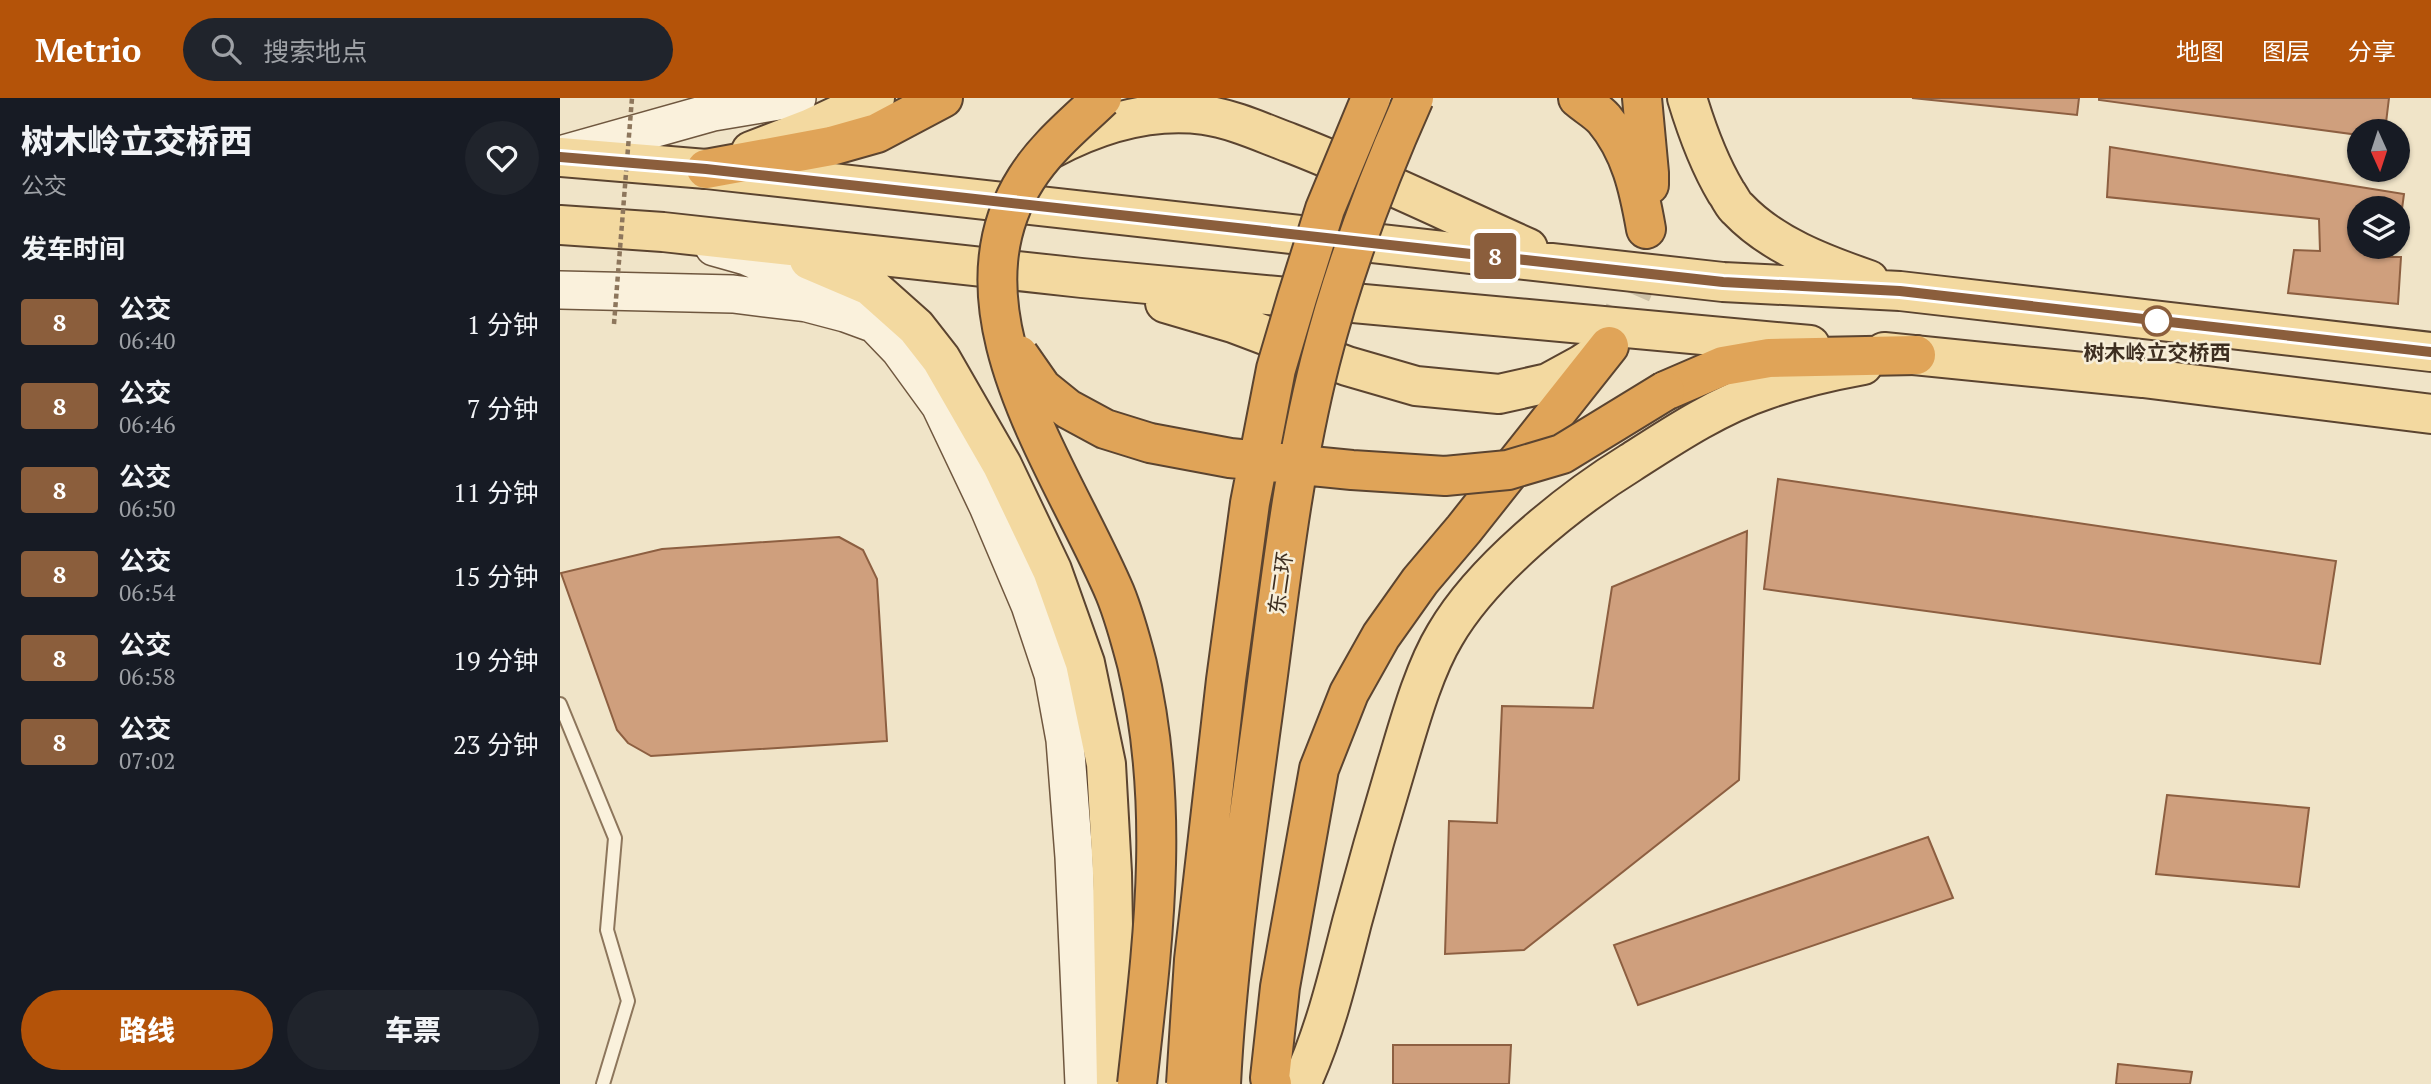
<!DOCTYPE html>
<html lang="zh">
<meta charset="utf-8">
<style>
body{margin:0;font-family:"PT Serif","Noto Sans SC",serif;background:#20242c;color:#f1f3f6;height:100vh;display:flex;flex-direction:column;font-size:26px;white-space:nowrap}
*{box-sizing:border-box;margin:0}
p{font-size:23px;color:#9ea1a6}
.icon{flex:none;width:38px;height:38px;fill:none;stroke:currentColor;stroke-width:2;stroke-linecap:round;stroke-linejoin:round}
.map{position:relative;flex:1;overflow:hidden}
.panel{display:flex;flex-direction:column;background:#171b24;width:560px}
.panel>*{flex:none}
.badge{padding:0 14px;border-radius:5px;font-size:24px;line-height:46px}
.needle{width:46px;rotate:177deg}
.controls{position:absolute;left:1787px;top:21px;display:grid;gap:14px}
.controls a{display:grid;place-items:center;width:63px;height:63px;border-radius:50%;background:#171b24;box-shadow:0 2px 5px #0004;font-size:35px}
.map>.badge{position:absolute;translate:-50% -50%;box-shadow:0 0 0 4px #fff}
h2{padding:0 21px;font-size:26px;line-height:63px}
.round{display:grid;place-items:center;flex:none;width:74px;height:74px;border-radius:37px;background:#20242c}
.headline{display:flex;align-items:center;justify-content:space-between;height:119px;padding:0 21px}
h1{font-size:33px;font-weight:800;line-height:52px}
.button{display:flex;gap:14px;margin-top:auto;padding:14px 21px}
.button a{flex:1;height:80px;border-radius:42px;background:#b45309;color:#fff;font-size:28px;font-weight:800;line-height:80px;text-align:center}
.button a+a{background:#20242c;color:#f1f3f6}
ul{padding:0;list-style:none}
li{display:flex;align-items:center;gap:21px;height:84px;padding:0 21px}
li div{flex:1}
li b{display:block;font-size:26px}
li em{font-style:normal}
li .badge{min-width:77px;font-weight:700;text-align:center}
header{display:flex;align-items:center;gap:42px;box-sizing:border-box;height:98px;padding:0 35px;background:#b45309;color:#fff}
header strong{font-size:33px}
nav{display:flex;gap:38px;margin-inline-start:auto;font-size:24px}
.search{width:490px;height:63px;background:#20242c;display:flex;align-items:center;gap:18px;box-sizing:border-box;padding:0 24px;border-radius:38px;color:#9ea1a6;font-size:26px}
main{display:flex;flex:1;min-height:0}
.map>svg:first-child{display:block}
.building{fill:#cf9f7d;stroke:#8d5f41;stroke-width:2}
.lines{fill:none;stroke-linecap:round;stroke-linejoin:round}
.highway-tunnel{stroke:#ccc0a6;stroke-width:38;stroke-dasharray:38 19;stroke-linecap:butt}
.lane-casing{stroke:#8d765c;stroke-width:16}
.secondary-casing{stroke:#6f573f;stroke-width:40}
.primary-casing{stroke:#5b4430;stroke-width:42}
.highway-casing{stroke:#5b4430;stroke-width:42}
.lane{stroke:#faf1dc;stroke-width:12}
.secondary{stroke:#faf1dc;stroke-width:37}
.primary{stroke:#f3d9a0;stroke-width:38}
.highway{stroke:#e0a458;stroke-width:38}
.highway-bridge-casing{stroke:#5b4430;stroke-width:42;stroke-linecap:butt}
.path-bridge{stroke:#8d765c;stroke-width:4.5;stroke-dasharray:5 3.5;stroke-linecap:butt}
.highway-bridge{stroke:#e0a458;stroke-width:38}
.line-casing{stroke:#fff;stroke-width:16}
.line{stroke:#8b5e3c;stroke-width:10}
.stop-dot{fill:#fff;stroke:#8b5e3c;stroke-width:3.5}
.labels{text-anchor:middle;dominant-baseline:central;stroke-width:5;stroke-linejoin:round;paint-order:stroke}
.stop-label{font-size:21px;font-weight:bold;fill:#3d2e20;stroke:#f7eed8}
.street-label{font-size:21px;fill:#3d2e20;stroke:#f7eed8}
</style>
<header>
<strong>Metrio</strong>
<div class="search"><svg class="icon" aria-label="search" viewBox="0 0 24 24"><circle cx="10" cy="10" r="6"/><path d="M15 15l6 6"/></svg>搜索地点</div>
<nav><a>地图</a><a>图层</a><a>分享</a></nav>
</header>
<main>
<section class="panel">
<div class="headline"><div><h1>树木岭立交桥西</h1><p>公交</p></div><a class="round"><svg class="icon" aria-label="heart" viewBox="0 0 24 24"><path d="M12 20l-8-8c-3-5 5-10 8-4 3-6 11-1 8 4z"/></svg></a></div>
<h2>发车时间</h2>
<ul>
<li><span class="badge" style="background:#8b5e3c;color:#fff">8</span><div><b>公交</b><p>06:40</p></div><em>1 分钟</em></li>
<li><span class="badge" style="background:#8b5e3c;color:#fff">8</span><div><b>公交</b><p>06:46</p></div><em>7 分钟</em></li>
<li><span class="badge" style="background:#8b5e3c;color:#fff">8</span><div><b>公交</b><p>06:50</p></div><em>11 分钟</em></li>
<li><span class="badge" style="background:#8b5e3c;color:#fff">8</span><div><b>公交</b><p>06:54</p></div><em>15 分钟</em></li>
<li><span class="badge" style="background:#8b5e3c;color:#fff">8</span><div><b>公交</b><p>06:58</p></div><em>19 分钟</em></li>
<li><span class="badge" style="background:#8b5e3c;color:#fff">8</span><div><b>公交</b><p>07:02</p></div><em>23 分钟</em></li>
</ul>
<div class="button"><a>路线</a><a>车票</a></div>
</section>
<div class="map">
<svg width="1871" height="986" viewBox="0 0 1871 986">
<rect width="100%" height="100%" fill="#f0e4c8"/>
<path class="building" d="M1352 0H1519L1517 17Z
M1539 0H1829L1825 33H1799V37L1539 2Z
M1550 49 1844 96 1839 133 1838 110H1799V149H1814L1811 159H1841L1838 206 1728 195 1734 152 1760 153 1759 121 1547 99Z
M1218 381 1776 463 1760 566 1204 491Z
M1187 433 1179 682 964 852 885 856 889 723 937 725 942 608 1033 610 1052 489Z
M279 439 303 452 317 481 327 643 91 658 68 645 57 632 1 475 102 451Z
M1607 697 1749 710 1739 789 1596 776Z
M1368 739 1393 800 1078 907 1054 847Z
M833 947H951L949 986H833Z
M1558 966 1632 974 1630 986H1556Z"/>
<g class="lines">
<path class="highway-tunnel" d="M1049 248 1074 190 1086 131"/>
<g class="lane-casing">
<path id="lane" d="M0 606 55 740 47 832 68 903 43 986"/>
</g>
<g class="secondary-casing">
<path id="secondary" d="M0 57 153 14 237 0
M154 149 186 158 275 198
M0 192 173 196 247 205 285 215 315 226 340 252 380 307 428 408 470 507 493 576 505 642 514 759 524 986"/>
</g>
<g class="primary-casing">
<path id="primary" d="M1127 0C1137 33 1148 64 1166 94 1170 99 1173 107 1178 111 1212 147 1263 166 1309 182
M491 51C538 26 590 10 644 17 673 21 703 35 730 45 810 76 889 115 968 150
M191 53 251 30 315 0
M0 59 146 71 1163 184 1340 193 1871 254
M0 127 103 134 522 180 1250 247
M249 162 310 188 356 229 381 261 442 367 492 472 525 565 546 666 552 775 556 986
M605 205 673 225 787 268 856 288 939 296 988 285 1021 267 1045 251
M1324 254 1583 280 1871 316
M741 986C765 934 778 879 792 824 807 768 823 712 840 656 851 619 865 570 885 537 922 473 1007 404 1070 365 1112 338 1157 308 1205 292 1236 281 1270 273 1303 267"/>
</g>
<g class="highway-casing">
<path id="highway" d="M1018 0C1026 7 1037 13 1044 21 1071 53 1079 91 1086 131
M1082 0 1089 75V87
M146 71 271 48 317 35 383 0
M1105 293 1163 268 1209 260 1356 257
M712 986 710 980 720 889 759 671 789 595 821 538 860 483 904 431 1049 248"/>
</g>
<use href="#lane" class="lane"/>
<use href="#secondary" class="secondary"/>
<use href="#primary" class="primary"/>
<use href="#highway" class="highway"/>
<g class="highway-bridge-casing">
<path id="highway-bridge" d="M542 0C516 25 486 49 466 81 382 213 504 374 555 495 564 517 571 543 577 566 611 709 593 842 577 986
M459 257 482 290 508 311 545 331 590 345 670 360 792 372 885 378 948 372 1002 356 1105 293
M626 986 634 862 666 582 690 405 716 271 737 200 765 111 811 0
M661 986C667 866 685 747 701 629 718 507 730 383 760 264 783 173 816 85 854 0"/>
</g>
<path class="path-bridge" d="M54 226 72 0"/>
<use href="#highway-bridge" class="highway-bridge"/>
</g>
<g class="lines">
<g class="line-casing">
<path id="line" d="M0 59 146 71 1163 184 1340 193 1871 254"/>
</g>
<use href="#line" class="line"/>
</g>
<circle class="stop-dot" cx="1597" cy="223" r="14"/>
<g class="labels">
<g class="stop-label">
<text x="1597" y="254">树木岭立交桥西</text>
</g>
<g class="street-label">
<text transform="translate(720 485) rotate(-82)">东二环</text>
</g>
</g>
</svg>
<div class="controls">
<a><svg class="needle" viewBox="-14 -14 28 28"><path d="M0-13l5 13h-10z" fill="#e53935"/><path d="M0 13l5-13h-10z" fill="#9ea1a6"/></svg></a>
<a><svg class="icon" aria-label="layers" viewBox="0 0 24 24"><path d="M12 4l9 5-9 5-9-5zM3 14l9 5 9-5"/></svg></a>
</div>
<b class="badge" style="left:935px;top:158px;background:#8b5e3c;color:#fff">8</b>
</div>
</main>
